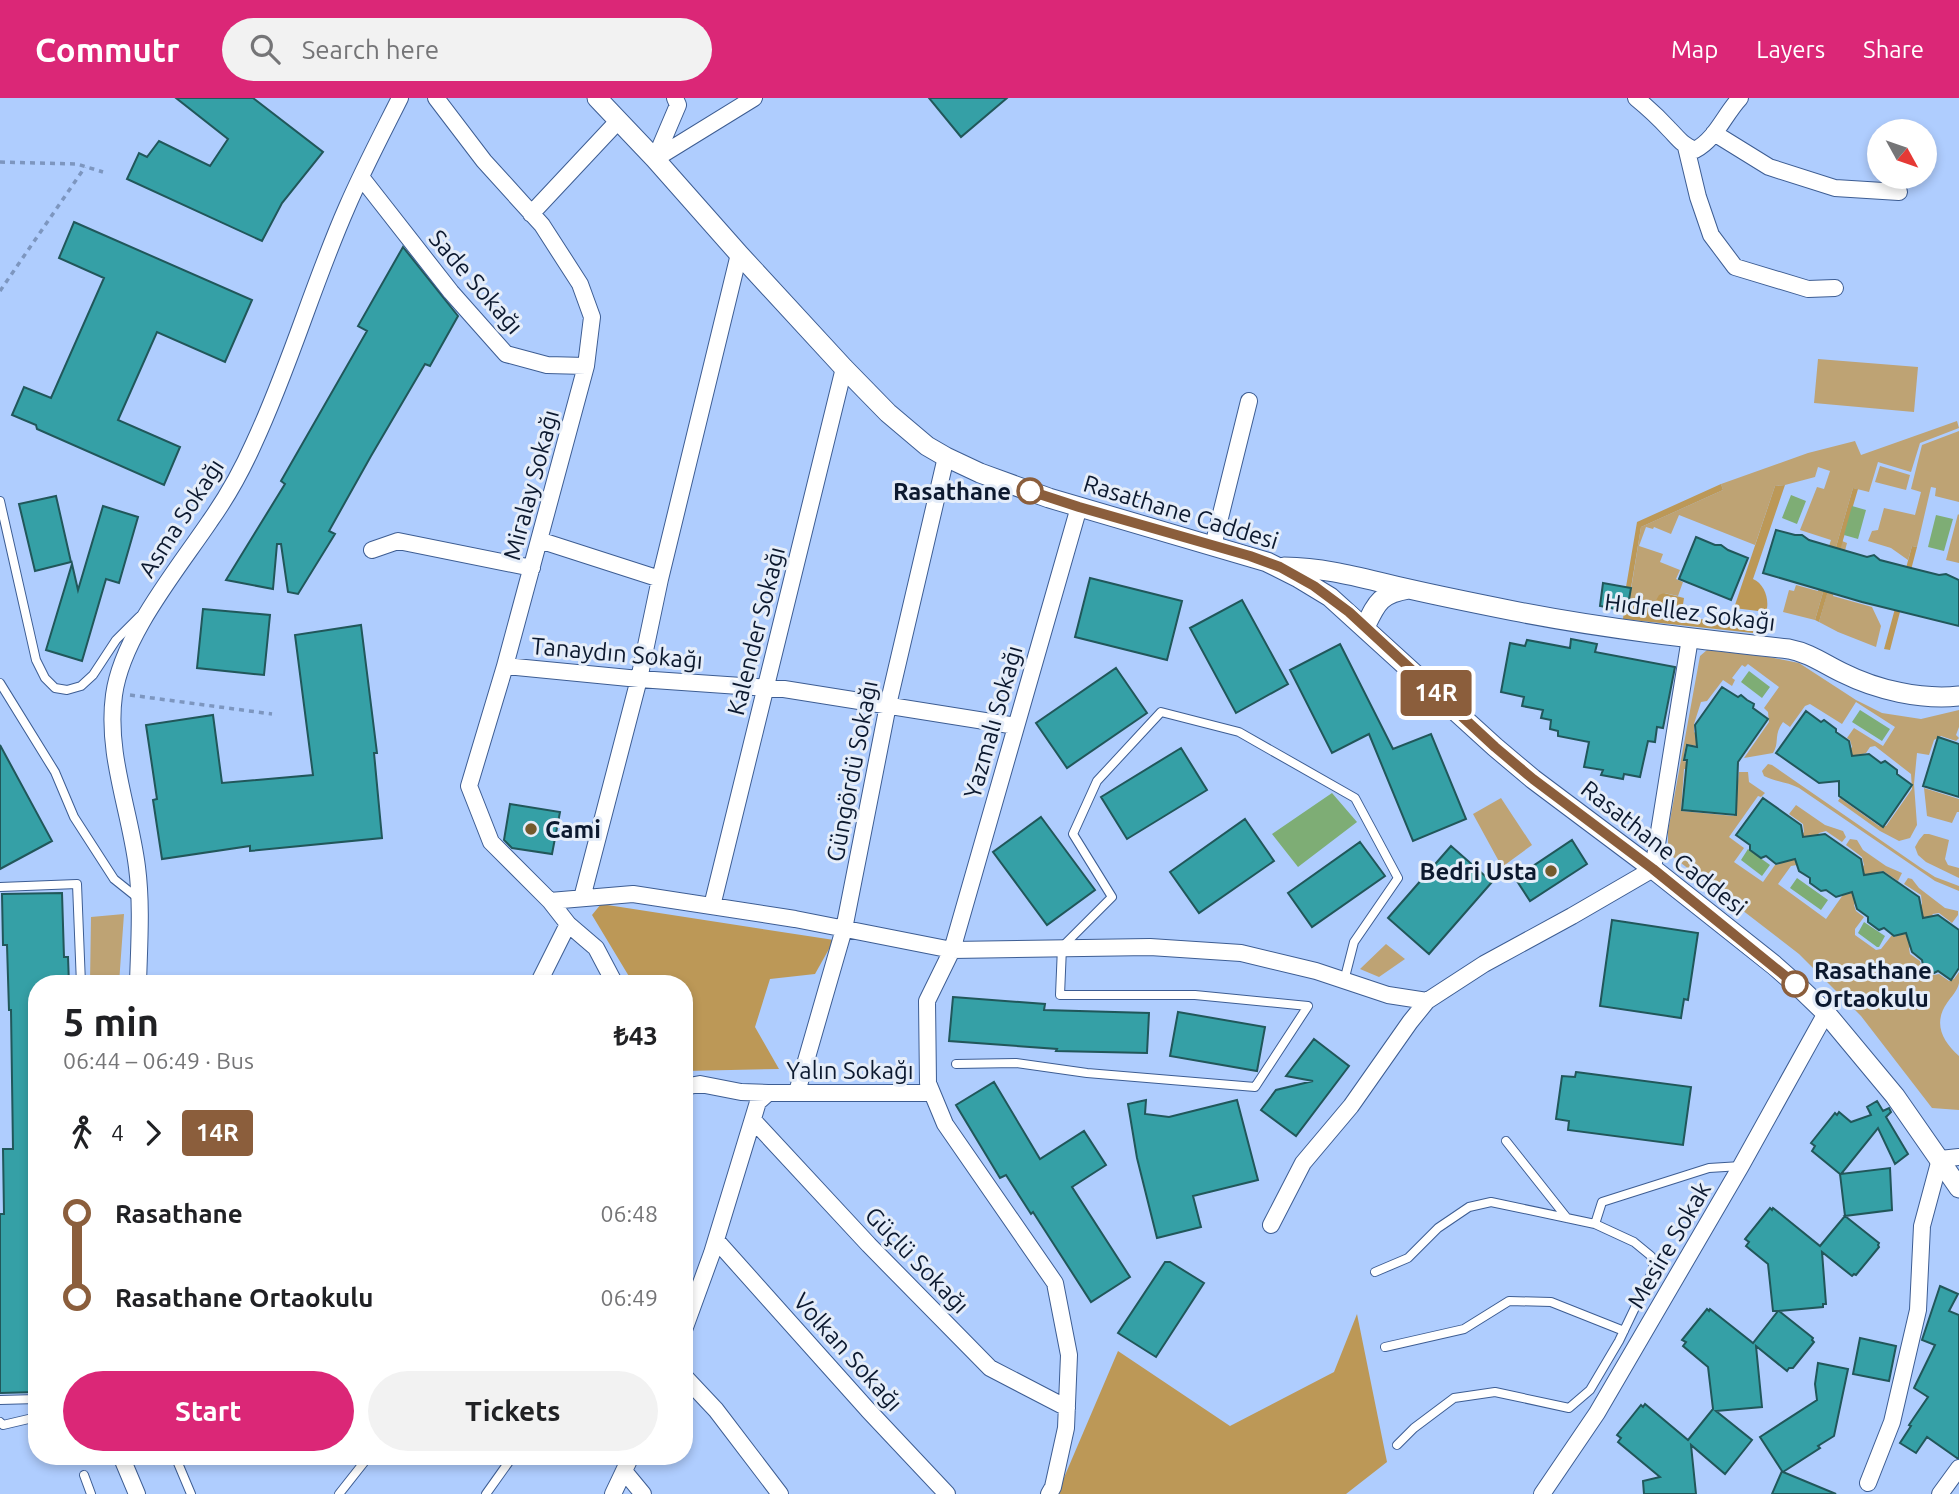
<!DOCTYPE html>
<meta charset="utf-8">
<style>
body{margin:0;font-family:Ubuntu,sans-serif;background:#f2f2f2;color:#202124;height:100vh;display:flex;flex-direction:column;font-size:26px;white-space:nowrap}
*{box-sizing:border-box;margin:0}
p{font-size:23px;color:#757577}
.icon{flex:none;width:38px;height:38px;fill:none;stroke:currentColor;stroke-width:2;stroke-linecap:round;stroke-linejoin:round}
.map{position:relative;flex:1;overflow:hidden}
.drawer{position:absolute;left:28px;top:877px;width:665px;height:490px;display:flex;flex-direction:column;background:#fff;border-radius:28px;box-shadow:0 4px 10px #0003}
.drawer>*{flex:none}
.badge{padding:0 14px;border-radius:5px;font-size:24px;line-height:46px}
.needle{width:46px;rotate:130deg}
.controls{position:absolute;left:1867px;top:21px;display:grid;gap:14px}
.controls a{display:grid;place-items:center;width:70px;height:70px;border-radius:50%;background:#fff;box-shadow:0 4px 10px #0003;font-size:35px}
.map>.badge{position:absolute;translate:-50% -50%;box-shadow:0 0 0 4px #fff}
.legs{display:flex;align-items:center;gap:10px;height:77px;padding:0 35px;font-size:23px}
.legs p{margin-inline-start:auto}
.headline{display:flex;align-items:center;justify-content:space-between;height:119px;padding:0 35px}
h1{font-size:38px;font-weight:700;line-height:52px}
.button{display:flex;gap:14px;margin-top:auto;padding:14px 35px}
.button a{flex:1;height:80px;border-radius:42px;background:#db2777;color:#fff;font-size:28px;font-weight:700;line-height:80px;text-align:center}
.button a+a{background:#f2f2f2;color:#202124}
ul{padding:0 35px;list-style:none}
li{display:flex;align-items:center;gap:24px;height:84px;font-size:26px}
li i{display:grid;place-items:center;width:10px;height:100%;margin:0 9px;background:currentColor}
li i::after{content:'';width:18px;height:18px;margin:-9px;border:5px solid;border-radius:50%;background:#fff}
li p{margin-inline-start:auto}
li:first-child i{background:linear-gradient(#0000 50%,currentColor 0)}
li:last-child i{background:linear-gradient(currentColor 50%,#0000 0)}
header{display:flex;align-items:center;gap:42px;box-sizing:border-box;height:98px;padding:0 35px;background:#db2777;color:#fff}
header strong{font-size:33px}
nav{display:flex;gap:38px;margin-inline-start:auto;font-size:24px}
.search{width:490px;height:63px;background:#f2f2f2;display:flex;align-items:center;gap:18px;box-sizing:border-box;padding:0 24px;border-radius:38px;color:#757577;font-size:26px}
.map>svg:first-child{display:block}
.green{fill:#bea374}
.forest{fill:#bc9857}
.water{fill:#7ead75}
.building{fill:#35a0a6;stroke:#21575a;stroke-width:2}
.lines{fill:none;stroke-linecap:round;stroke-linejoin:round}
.service-casing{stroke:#3d5d93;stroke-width:10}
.minor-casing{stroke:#3d5d93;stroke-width:18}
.tertiary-casing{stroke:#3d5d93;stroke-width:21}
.path{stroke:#7d96bf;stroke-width:3.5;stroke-dasharray:5 5;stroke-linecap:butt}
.service{stroke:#fff;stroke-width:8}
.minor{stroke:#fff;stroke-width:16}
.tertiary{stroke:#fff;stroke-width:19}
.line-1-casing{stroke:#fff;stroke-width:16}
.line-1{stroke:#8b5e3c;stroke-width:10}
.stop-1-dot{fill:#fff;stroke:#8b5e3c;stroke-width:3.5}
.poi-dot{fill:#755b2d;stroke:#e5edf9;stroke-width:2.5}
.labels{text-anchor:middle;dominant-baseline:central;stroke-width:6;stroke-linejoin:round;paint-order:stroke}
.street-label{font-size:24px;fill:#0c192f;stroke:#e5edf9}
.stop-label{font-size:24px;font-weight:bold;fill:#0c192f;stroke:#e5edf9;text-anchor:end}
.poi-label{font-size:24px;font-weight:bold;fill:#0c192f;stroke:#e5edf9;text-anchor:start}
</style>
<header>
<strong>Commutr</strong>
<div class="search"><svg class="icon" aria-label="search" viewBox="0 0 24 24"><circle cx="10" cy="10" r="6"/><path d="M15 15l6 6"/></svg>Search here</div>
<nav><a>Map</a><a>Layers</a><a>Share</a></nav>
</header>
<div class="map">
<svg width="1959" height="1396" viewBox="0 0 1959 1396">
<rect width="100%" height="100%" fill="#afcdfe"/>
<path class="green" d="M1818 261 1918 269 1914 314 1814 305Z
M1957 323 1959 330 1920 345 1911 374 1878 364 1869 394 1853 390 1815 522 1783 514 1789 492 1794 493 1796 487 1818 493 1825 470 1822 469 1831 442 1800 432 1817 389 1824 391 1830 373 1818 369 1815 379 1785 387 1775 388 1755 447 1679 417 1671 436 1654 429 1653 431 1646 429 1639 448 1663 456 1660 464 1680 472 1676 481 1683 484 1678 498 1664 495 1654 508 1629 504 1641 429 1723 392 1721 386 1808 355 1855 343 1861 357Z
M1959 333V404L1935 398 1936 390 1931 389 1917 449 1912 448 1908 462 1891 450 1868 443 1872 433 1878 432 1884 410 1915 417 1921 394 1911 391 1922 347Z
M1880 368 1910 377 1906 392 1875 384Z
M1958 416 1959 417V465L1946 462Z
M1842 443 1847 445 1833 498 1872 509 1881 528 1876 549 1838 534 1819 524Z
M1707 552 1769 559 1799 565 1856 602 1882 615 1921 621 1959 612V629L1956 637 1959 640 1956 643 1941 638 1934 642 1929 657 1917 655 1914 686 1917 727 1910 740 1899 743 1880 733 1838 703 1840 700 1879 728H1886L1912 691 1911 676 1875 648 1870 649 1866 655 1863 656 1852 671 1841 663 1852 649 1850 642 1847 640 1854 630 1883 648 1895 629 1856 604 1842 626 1810 606 1805 608 1790 629 1783 624C1773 638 1780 644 1773 655L1744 660 1769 624 1768 614 1764 610 1779 589 1748 566 1745 569 1742 567 1732 580 1735 582 1732 588 1723 582 1707 603 1701 604 1694 626V634L1715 649V651L1686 646 1683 663 1711 668 1710 673 1684 671 1681 713 1734 718 1739 674H1748L1749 684 1765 695 1761 699 1758 698 1729 739 1744 750 1734 764 1763 784 1775 767 1780 766 1804 734 1803 726 1789 716 1796 707 1825 727 1843 733 1846 739 1842 744 1826 733 1819 735 1797 767 1791 768 1778 786 1826 821 1864 767 1862 759 1846 747 1850 741 1857 742 1863 752 1886 768 1902 775 1898 783 1883 773 1875 775 1854 807 1856 813 1864 819 1855 831V837L1876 852 1881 851 1892 837 1894 839 1899 837 1922 806 1921 797 1904 786 1908 780 1912 781 1919 790 1945 810 1958 813V817L1952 825 1939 815 1933 816 1909 850 1910 856 1920 863 1921 867 1934 877 1939 876 1949 883 1954 881 1959 874C1959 878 1959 882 1959 885 1958 892 1951 899 1947 905 1933 925 1942 943 1959 958V1012L1932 1010 1861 918 1799 856 1668 755V733L1700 558Z
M1768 666 1772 667 1921 770 1935 779 1959 788V793L1935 783 1919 772 1799 690C1788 684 1776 684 1764 678L1762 673Z
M1924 690 1959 701V714H1957L1952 725 1927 718Z
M1501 700 1532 747 1502 769 1473 716Z
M1924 736H1929L1949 742 1945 761 1948 767 1959 770V780L1926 764 1918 757 1915 749 1919 742Z
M124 816 119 885H90L91 819Z
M1386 846 1405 861 1379 879 1360 871Z"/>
<path class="forest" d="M1721 386 1723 392 1641 429 1631 490 1626 489 1637 424Z
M1785 387 1753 481C1765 486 1770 503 1766 514L1734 510 1775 388Z
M1853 390 1858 391 1819 524 1815 522Z
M1912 448 1917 449 1890 552 1884 551Z
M1664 495 1684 500 1681 519 1754 527 1753 535 1623 521 1624 512 1627 513 1629 504 1653 508 1659 497Z
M601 806 834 842 815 876 770 881 755 929 779 971 685 973 684 886 633 885 592 817Z
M1357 1216 1387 1364 1346 1396H1057L1118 1253 1230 1328 1334 1274Z"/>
<path class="water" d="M1791 397 1806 403 1797 426 1782 420Z
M1852 408 1866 412 1858 441 1844 437Z
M1936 417 1953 421 1944 453 1928 449Z
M1749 573 1770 589 1762 600 1741 584Z
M1860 612 1890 631 1882 643 1852 624Z
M1332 695 1357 724 1298 769 1272 736Z
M1748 751 1770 767 1762 778 1741 762Z
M1797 780 1828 802 1821 812 1790 790Z
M1864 824 1885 838 1879 849H1877L1858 835Z"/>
<path class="building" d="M176 0H253L323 54 282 105 262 143 127 81 139 55 147 59 159 43 210 68 228 41Z
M929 0H1007L961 39Z
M74 124 252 202 225 264 157 234 118 322 180 349 164 387 37 331 36 327 12 317 24 289 51 300 104 180 59 160Z
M403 149 458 218 430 268 425 266 371 358 329 433 335 436 298 496 288 494 281 446H277L273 491 226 482 285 386 281 383 367 233 358 228Z
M56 398 71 464 35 473 19 406Z
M103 408 138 419 119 485 106 481 82 563 46 552 72 466 78 492Z
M1776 432 1795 437H1802L1809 442 1826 447 1867 459 1874 457 1880 462 1911 470 1939 477 1946 476 1959 482V528L1862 504 1763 475Z
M1696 439 1715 447H1721L1728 452 1748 460 1731 502 1679 481Z
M1090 480 1182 503 1167 562 1075 539Z
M1603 485 1631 490 1627 513 1600 508Z
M1242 502 1288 586 1236 615 1190 530Z
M203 511 270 517 264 577 197 570Z
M361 527 377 655H374L382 740 250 753V748L162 761 153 702 157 701 146 627 213 617 222 685 313 677 295 537Z
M1571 541 1597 546 1595 554 1675 569 1663 630 1657 629 1655 644 1648 643 1640 679 1624 676 1623 681 1601 677 1603 672 1584 669 1589 644 1558 638V633L1550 631 1551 622 1541 620 1543 612 1522 608 1524 599 1501 594 1510 545 1525 548 1527 542 1570 550Z
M1340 546 1393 651 1431 636 1466 721 1413 743 1369 636 1332 655 1290 572Z
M1116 570 1147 615 1067 670 1036 625Z
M1722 589 1738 599 1741 597 1747 602 1754 606 1753 610 1768 621 1738 664 1736 717 1682 712 1687 662H1684L1687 647 1697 649 1695 627Z
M1806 613 1821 624 1824 622 1836 631V634L1849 643 1852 658 1869 656 1881 665 1885 663 1897 672V676L1912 687 1883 729 1839 698V683L1819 685 1776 655Z
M1938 639 1959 646V699L1923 688Z
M0 647 52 743 0 771Z
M1181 650 1207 692 1127 741 1101 699Z
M1763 700 1801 727 1803 739 1825 736 1861 761 1864 777 1883 774 1919 799 1923 820 1938 817 1959 832V870L1951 882 1938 873 1934 875 1923 867 1922 862 1912 854 1906 835 1894 838 1884 830 1879 832 1868 824V819L1857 811 1852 794 1836 799 1826 792 1821 793 1810 785V780L1799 773 1795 761 1776 766 1766 758 1761 760 1750 752V747L1736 737Z
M510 706 560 714 552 756 512 750 504 742Z
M1041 719 1095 792 1047 827 993 754Z
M1245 721 1274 763 1199 815 1170 774Z
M1572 742 1587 766 1530 803 1515 780Z
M1360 744 1385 778 1312 829 1288 795Z
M1451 748 1492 784 1429 856 1388 820Z
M62 795 64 859H68L69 886H37V1294L0 1295V1116H4L3 1051H13L11 912H9L7 847H3L2 796Z
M1612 822 1698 835 1688 902 1684 901 1681 920 1600 908Z
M953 899 1045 906 1044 912 1149 915 1147 955 1056 953 1057 951 949 943Z
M1178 914 1265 929 1257 973 1170 958Z
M1314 941 1349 968 1296 1038 1261 1012 1276 992 1313 983 1286 978Z
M1576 974 1691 989 1683 1047 1568 1032 1569 1023 1556 1021 1562 978 1575 979Z
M994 984 1040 1061 1084 1033 1106 1067 1072 1089 1130 1179 1091 1204 1033 1114 1031 1116 1006 1077 1000 1080 956 1007Z
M1146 1002 1145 1016 1169 1019 1237 1002 1258 1082 1193 1098 1201 1129 1157 1140 1137 1060 1128 1006Z
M1877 1003 1883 1013 1889 1010 1891 1014 1886 1019 1908 1056 1895 1066 1878 1030 1841 1076 1890 1070 1892 1112 1845 1118 1879 1145 1878 1147 1879 1149 1856 1177 1854 1176 1852 1178 1822 1154 1826 1206H1823V1209L1779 1213 1813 1240 1812 1242 1814 1244 1793 1270H1789L1787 1273 1756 1248 1762 1309 1716 1313 1752 1342 1725 1376 1691 1347 1696 1396H1644L1643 1383 1660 1379 1618 1344 1621 1340 1617 1337 1641 1307 1643 1309 1645 1306 1688 1342 1713 1311 1708 1269 1683 1248 1686 1244 1682 1242 1707 1211 1709 1213 1710 1211 1753 1245 1778 1213H1773L1768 1166 1746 1148 1749 1144 1745 1141 1770 1110 1772 1112 1773 1110 1820 1148 1845 1118 1840 1076 1812 1053 1815 1048 1811 1045 1835 1015 1837 1017 1839 1014 1851 1024 1871 1017 1867 1009Z
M1165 1164H1170L1204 1185 1156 1259 1118 1235Z
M1940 1188 1958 1196 1949 1213 1959 1217V1360H1957L1927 1339 1916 1355 1900 1345 1911 1328 1909 1327 1913 1321 1928 1299 1914 1290 1935 1247 1922 1242Z
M1860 1240 1896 1248 1889 1283 1853 1276Z
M1818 1265 1848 1271 1834 1338 1818 1348 1820 1350 1783 1374 1836 1396H1772L1782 1373 1760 1339 1817 1302 1815 1286Z"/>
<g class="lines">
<g class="service-casing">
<path id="service" d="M0 403 36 562 45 580 55 590 67 592 81 588 93 577 116 542 139 519
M0 585 55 674 74 719 114 781 139 801
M0 789 77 786 81 886
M956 966 1016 965 1087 975 1255 989 1308 908 1195 897H1060L1062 849 1112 799 1073 736 1097 683 1161 614 1239 634 1355 700 1398 780 1354 844 1344 883
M1506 1043 1567 1120
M1375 1174 1408 1160 1438 1130 1469 1109 1491 1104 1595 1126
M1385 1249 1464 1231 1509 1203 1551 1204 1624 1233
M0 1302 37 1301
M0 1324 3 1327 37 1319
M1397 1347 1414 1330 1454 1300 1495 1294 1569 1310 1590 1292 1619 1243 1654 1170 1651 1158 1634 1144 1595 1126 1602 1104 1709 1070 1741 1068
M175 1358 191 1396
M84 1377 91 1396
M339 1396 369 1358
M486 1396 513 1358"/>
</g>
<g class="minor-casing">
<path id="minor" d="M436 0 484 63 542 127 580 186 592 219 586 268 505 568 469 688 491 744 550 803
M1636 0C1647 9 1659 20 1669 31 1678 40 1682 47 1695 52 1716 41 1724 17 1740 0
M1714 35 1769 69 1835 90 1899 94
M1686 49 1698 99 1711 137 1735 169 1808 191 1835 190
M655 61 754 0
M655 61 678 7 675 0
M361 79 451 194 506 256 547 267 586 268
M531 116 619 22
M1079 409 952 852 1150 849 1241 855 1316 873 1388 897 1427 903
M539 442 660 481
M1213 448 1249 303
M372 452 398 443 532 470
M505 568 639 581 784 591 1016 628
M582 800 639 581 660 481 739 156
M712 808 844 270
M138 886C139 847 142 808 137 769 130 712 106 656 114 597 122 538 177 472 210 423 227 399 242 372 254 345 290 268 313 186 347 109 363 72 382 36 400 0
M538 886 568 826
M615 886 596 850 568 826 550 803 633 796 795 821 952 852 927 903 928 985 945 1026 1055 1185 1069 1257 1066 1330 1053 1389 1049 1396
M684 989 700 986 741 994 768 995
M797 994 844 831 888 607 946 359
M753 1022 869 1147 990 1270 1067 1310
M1271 1127 1303 1065 1351 1008 1410 924 1427 903 1484 866 1572 818 1653 771 1690 540
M716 1142 868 1312 947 1396
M684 1232 712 1155 758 1004 768 995H932
M684 1278 716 1312 780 1396
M121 1358 137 1396
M624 1373 643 1396
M1868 1385 1892 1324 1918 1212 1922 1128 1940 1061 1959 1059
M613 1396 631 1358
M1542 1396 1597 1315 1741 1068 1826 915
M1940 1396 1959 1370"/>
</g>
<g class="tertiary-casing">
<path id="tertiary" d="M597 0 655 61 739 156 844 270 888 315 927 348 946 359 980 375 1049 400 1267 464 1297 479 1330 499 1495 649 1533 681 1653 771 1774 867 1800 890 1826 915 1895 998 1959 1090
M1284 469C1331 470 1364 481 1409 491 1444 499 1479 506 1514 513 1605 531 1697 541 1789 551 1810 555 1824 566 1843 575 1877 592 1921 602 1959 598
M1365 529C1377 504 1380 496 1409 491"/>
</g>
<path class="path" d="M0 64 77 66 103 74
M0 193 85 69
M130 597 272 616"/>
<use href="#service" class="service"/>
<use href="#minor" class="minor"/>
<use href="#tertiary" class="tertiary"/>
</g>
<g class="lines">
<g class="line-1-casing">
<path id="line-1" d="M1030 393 1079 409 1250 458 1280 469 1314 488 1349 514 1495 649 1533 681 1653 771 1795 886"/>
</g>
<use href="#line-1" class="line-1"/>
</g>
<g class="stop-1-dot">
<circle cx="1030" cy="393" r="12"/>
<circle cx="1795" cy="886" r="12"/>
</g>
<g class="poi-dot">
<circle cx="531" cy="731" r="7"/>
<circle cx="1551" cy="773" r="7"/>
</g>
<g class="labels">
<g class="street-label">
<text transform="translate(476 184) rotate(49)">Sade Sokağı</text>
<text transform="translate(531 387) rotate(-75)">Miralay Sokağı</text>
<text transform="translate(1181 414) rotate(17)">Rasathane Caddesi</text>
<text transform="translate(181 420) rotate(-57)">Asma Sokağı</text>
<text transform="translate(1690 514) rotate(7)">Hıdrellez Sokağı</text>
<text transform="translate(756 533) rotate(-76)">Kalender Sokağı</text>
<text transform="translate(617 555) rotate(5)">Tanaydın Sokağı</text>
<text transform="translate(993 624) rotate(-74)">Yazmalı Sokağı</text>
<text transform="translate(852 673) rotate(-79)">Güngördü Sokağı</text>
<text transform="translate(1664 750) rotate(38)">Rasathane Caddesi</text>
<text x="850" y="972">Yalın Sokağı</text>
<text transform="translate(1669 1147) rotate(-60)">Mesire Sokak</text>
<text transform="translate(917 1162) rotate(46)">Güçlü Sokağı</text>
<text transform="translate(848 1254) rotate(48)">Volkan Sokağı</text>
</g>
<g class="stop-label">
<text x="1011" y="393">Rasathane</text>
<text x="1814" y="872" text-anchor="start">Rasathane<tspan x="1814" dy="28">Ortaokulu</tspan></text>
</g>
<g class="poi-label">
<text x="545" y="731">Cami</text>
<text x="1537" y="773" text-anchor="end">Bedri Usta</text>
</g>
</g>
</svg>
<div class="controls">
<a><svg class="needle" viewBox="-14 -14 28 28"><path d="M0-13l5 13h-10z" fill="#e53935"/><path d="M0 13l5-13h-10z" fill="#757577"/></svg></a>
</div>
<b class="badge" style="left:1436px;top:595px;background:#8b5e3c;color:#fff">14R</b>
<section class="drawer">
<div class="headline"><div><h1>5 min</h1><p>06:44 – 06:49 · Bus</p></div><b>₺43</b></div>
<div class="legs"><svg class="icon" aria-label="walk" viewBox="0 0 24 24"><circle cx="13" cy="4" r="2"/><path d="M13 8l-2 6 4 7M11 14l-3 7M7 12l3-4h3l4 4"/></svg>4<svg class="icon" aria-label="forward" viewBox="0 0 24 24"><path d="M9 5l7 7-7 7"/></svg><b class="badge" style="background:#8b5e3c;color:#fff">14R</b></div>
<ul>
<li><i style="color:#8b5e3c"></i><b>Rasathane</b><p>06:48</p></li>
<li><i style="color:#8b5e3c"></i><b>Rasathane Ortaokulu</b><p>06:49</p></li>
</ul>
<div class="button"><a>Start</a><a>Tickets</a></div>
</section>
</div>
